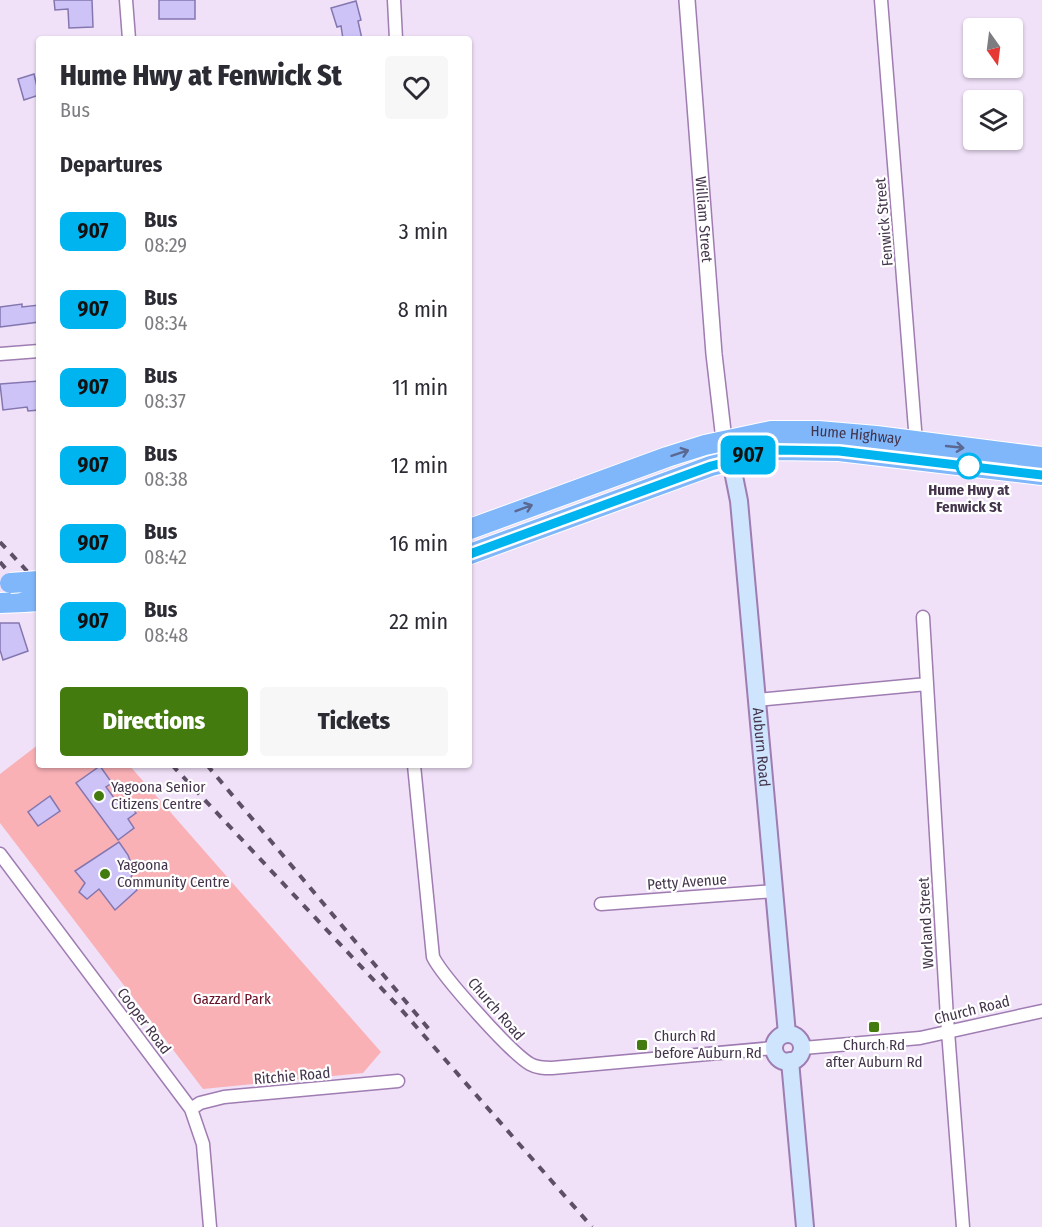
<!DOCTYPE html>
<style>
body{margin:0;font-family:"Fira Sans Condensed",sans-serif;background:#f7f7f7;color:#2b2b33;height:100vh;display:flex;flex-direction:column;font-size:22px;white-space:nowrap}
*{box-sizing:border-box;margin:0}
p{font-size:20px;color:#7c7c81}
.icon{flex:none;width:33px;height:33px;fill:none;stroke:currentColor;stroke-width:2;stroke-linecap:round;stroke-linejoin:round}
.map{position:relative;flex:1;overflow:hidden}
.sheet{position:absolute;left:36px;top:36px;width:436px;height:732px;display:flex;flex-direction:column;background:#fff;border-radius:6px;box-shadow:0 2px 4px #0004}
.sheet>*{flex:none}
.badge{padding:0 12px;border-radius:9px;font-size:21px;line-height:39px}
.needle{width:39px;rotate:166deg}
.buttons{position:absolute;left:963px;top:18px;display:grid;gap:12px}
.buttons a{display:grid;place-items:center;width:60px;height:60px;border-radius:6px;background:#fff;box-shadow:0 2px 4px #0004;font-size:30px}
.map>.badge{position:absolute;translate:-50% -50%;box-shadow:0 0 0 3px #fff}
h2{padding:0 24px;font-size:22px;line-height:54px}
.round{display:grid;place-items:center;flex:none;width:63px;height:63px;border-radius:6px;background:#f7f7f7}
.headline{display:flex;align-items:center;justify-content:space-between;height:102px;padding:0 24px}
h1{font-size:28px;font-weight:800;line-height:45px}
.action{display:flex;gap:12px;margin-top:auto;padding:12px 24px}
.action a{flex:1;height:69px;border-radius:6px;background:#447b0f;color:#fff;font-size:24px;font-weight:800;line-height:69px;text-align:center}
.action a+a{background:#f7f7f7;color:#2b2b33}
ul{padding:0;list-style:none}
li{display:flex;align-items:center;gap:18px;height:78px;padding:0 24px}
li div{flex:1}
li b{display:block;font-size:22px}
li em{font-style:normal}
li .badge{min-width:66px;font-weight:700;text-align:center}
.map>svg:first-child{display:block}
.green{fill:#f9b1b6}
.building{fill:#cdc3f7;stroke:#8477b0;stroke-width:1.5}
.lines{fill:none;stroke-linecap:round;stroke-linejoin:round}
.minor-casing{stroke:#9f7cb1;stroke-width:15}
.tertiary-casing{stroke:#9f7cb1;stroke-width:18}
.secondary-casing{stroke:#9f7cb1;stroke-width:20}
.trunk-casing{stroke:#fff;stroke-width:22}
.minor{stroke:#fff;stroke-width:12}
.tertiary{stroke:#fff;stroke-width:15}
.secondary{stroke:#cfe4fd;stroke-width:16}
.trunk{stroke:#80b7fa;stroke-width:20}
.rail{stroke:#5e4f66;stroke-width:4;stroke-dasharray:8 8;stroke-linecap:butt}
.trunk-bridge-casing{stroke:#fff;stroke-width:22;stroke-linecap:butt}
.trunk-bridge{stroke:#80b7fa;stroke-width:20}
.oneway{stroke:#5b6891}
.line-casing{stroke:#fff;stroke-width:14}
.line{stroke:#00b5ef;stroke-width:9}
.stop-dot{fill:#fff;stroke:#00b5ef;stroke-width:3}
.poi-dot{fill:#447b0f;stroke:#fff;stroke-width:2}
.labels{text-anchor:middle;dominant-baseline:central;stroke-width:4.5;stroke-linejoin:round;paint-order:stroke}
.street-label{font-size:15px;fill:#43344b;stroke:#fff}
.stop-label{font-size:15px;font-weight:bold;fill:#43344b;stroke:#fff}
.poi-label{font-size:15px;fill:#43344b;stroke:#fff;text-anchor:start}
.park-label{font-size:15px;fill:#690f25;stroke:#fff}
</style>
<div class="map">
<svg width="1042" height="1227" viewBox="0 0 1042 1227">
<rect width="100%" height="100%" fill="#f0e1f8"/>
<path class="green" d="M39 744V765H129L381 1052 363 1073 203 1089 0 823V774Z"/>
<path class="building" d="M54 0H92L93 27 69 28 68 9 55 10Z
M159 0H195V19H159Z
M356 1 361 20 358 21 362 39H343L341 26 337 27 331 8Z
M34 74 39 95 24 100 18 79Z
M22 304V307L39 305V322L0 327V307Z
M39 381V410L28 411 27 407 3 410 0 384Z
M0 623H19L28 651 3 660 0 650Z
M100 766 112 783 106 787 122 809 130 804 136 813 128 819 134 828 118 840 76 783Z
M50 796 60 811 38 826 28 812Z
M119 842 128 855 134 871 131 877 137 890 115 910 99 889 87 899 79 892 85 883 75 871Z"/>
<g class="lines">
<g class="minor-casing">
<path id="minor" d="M126 0 129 39
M394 0 396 39
M881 0 916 442
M0 354 39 351
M923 617 947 1018 963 1227
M757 700 927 684
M414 765 433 957C443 977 511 1053 530 1064 537 1068 544 1068 552 1068L774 1048
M0 854 191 1109 203 1144 210 1227
M601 904 774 891
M803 1048 920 1038 1042 1011
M191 1109 200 1103 224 1097 398 1081"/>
</g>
<g class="tertiary-casing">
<g id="tertiary">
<path id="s1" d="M687 0 714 354 724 440"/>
</g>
</g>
<g class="secondary-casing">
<g id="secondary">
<path id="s2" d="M731 461 739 501 787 1034"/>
<circle cx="788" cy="1048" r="14"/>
<path d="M790 1061 805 1227"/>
</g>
</g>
<g class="trunk-casing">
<g id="trunk">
<path id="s3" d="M470 529 667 457 705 445 771 431H818L876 436 1042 457"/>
<path d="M470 554 711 466 775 450 839 451 1042 475"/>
<path d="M0 603 24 602"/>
</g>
</g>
<use href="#minor" class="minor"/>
<use href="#tertiary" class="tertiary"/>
<use href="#secondary" class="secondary"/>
<use href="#trunk" class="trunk"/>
<path class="rail" d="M0 542 39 584
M0 562 39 608
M172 765 399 1007 592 1227
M207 765 433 1034"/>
<g class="trunk-bridge-casing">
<path id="trunk-bridge" d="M10 583 39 581
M24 602 39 601"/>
</g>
<use href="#trunk-bridge" class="trunk-bridge"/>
</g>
<defs><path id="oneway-shaft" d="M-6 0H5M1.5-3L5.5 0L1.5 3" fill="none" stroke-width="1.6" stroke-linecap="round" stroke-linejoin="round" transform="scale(1.5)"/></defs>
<g class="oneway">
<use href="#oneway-shaft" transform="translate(955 447) rotate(6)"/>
<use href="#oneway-shaft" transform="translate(680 453) rotate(-18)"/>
<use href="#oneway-shaft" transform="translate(524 508) rotate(-21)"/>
</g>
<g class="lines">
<g class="line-casing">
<path id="line" d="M470 554 711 466 775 450 839 451 1042 475"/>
</g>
<use href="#line" class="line"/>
</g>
<circle class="stop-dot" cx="969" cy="466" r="12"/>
<g class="poi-dot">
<circle cx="99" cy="796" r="6"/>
<circle cx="105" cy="874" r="6"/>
<rect x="868" y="1021" width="12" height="12" rx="3"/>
<rect x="636" y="1039" width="12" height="12" rx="3"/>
</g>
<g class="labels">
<g class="street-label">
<text stroke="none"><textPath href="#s1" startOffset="220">William Street</textPath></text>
<text transform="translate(884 222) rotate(-95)">Fenwick Street</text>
<text stroke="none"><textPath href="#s3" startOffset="402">Hume Highway</textPath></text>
<text stroke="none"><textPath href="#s2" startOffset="288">Auburn Road</textPath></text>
<text transform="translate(687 882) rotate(-4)">Petty Avenue</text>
<text transform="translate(926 923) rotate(-93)">Worland Street</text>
<text transform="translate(496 1009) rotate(49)">Church Road</text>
<text transform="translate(972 1010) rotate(-14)">Church Road</text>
<text transform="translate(144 1021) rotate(53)">Cooper Road</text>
<text transform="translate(292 1076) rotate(-5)">Ritchie Road</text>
</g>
<g class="stop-label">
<text x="969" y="490">Hume Hwy at<tspan x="969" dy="17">Fenwick St</tspan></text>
</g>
<g class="poi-label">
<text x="111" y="787">Yagoona Senior<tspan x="111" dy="17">Citizens Centre</tspan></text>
<text x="117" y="865">Yagoona<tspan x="117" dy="17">Community Centre</tspan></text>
<text x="654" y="1036">Church Rd<tspan x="654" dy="17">before Auburn Rd</tspan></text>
<text x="874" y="1045" text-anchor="middle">Church Rd<tspan x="874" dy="17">after Auburn Rd</tspan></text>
</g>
<g class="park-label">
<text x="232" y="999">Gazzard Park</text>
</g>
</g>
</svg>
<div class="buttons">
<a><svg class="needle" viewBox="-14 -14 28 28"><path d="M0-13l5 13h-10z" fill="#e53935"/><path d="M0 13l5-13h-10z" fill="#7c7c81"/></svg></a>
<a><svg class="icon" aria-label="layers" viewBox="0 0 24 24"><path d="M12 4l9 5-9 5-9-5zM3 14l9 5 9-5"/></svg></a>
</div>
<b class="badge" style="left:748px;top:455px;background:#00b5ef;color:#111">907</b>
<section class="sheet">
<div class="headline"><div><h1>Hume Hwy at Fenwick St</h1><p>Bus</p></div><a class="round"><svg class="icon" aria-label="heart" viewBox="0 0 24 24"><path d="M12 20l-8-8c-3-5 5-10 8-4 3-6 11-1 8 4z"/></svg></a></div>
<h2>Departures</h2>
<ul>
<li><span class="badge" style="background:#00b5ef;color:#111">907</span><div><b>Bus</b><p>08:29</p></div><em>3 min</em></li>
<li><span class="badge" style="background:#00b5ef;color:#111">907</span><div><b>Bus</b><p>08:34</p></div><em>8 min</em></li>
<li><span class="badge" style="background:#00b5ef;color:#111">907</span><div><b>Bus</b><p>08:37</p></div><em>11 min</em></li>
<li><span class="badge" style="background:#00b5ef;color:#111">907</span><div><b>Bus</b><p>08:38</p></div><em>12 min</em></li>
<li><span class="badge" style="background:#00b5ef;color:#111">907</span><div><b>Bus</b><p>08:42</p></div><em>16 min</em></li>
<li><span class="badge" style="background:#00b5ef;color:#111">907</span><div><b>Bus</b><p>08:48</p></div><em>22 min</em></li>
</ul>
<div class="action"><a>Directions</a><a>Tickets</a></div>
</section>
</div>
